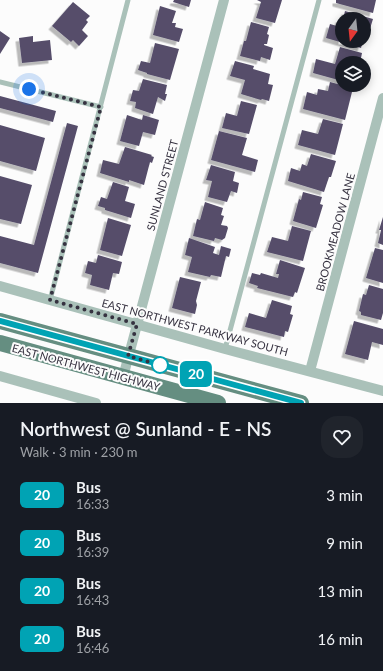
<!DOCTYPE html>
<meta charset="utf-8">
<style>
body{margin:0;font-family:Lato,sans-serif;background:#20242c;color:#f1f3f6;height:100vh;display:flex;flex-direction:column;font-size:15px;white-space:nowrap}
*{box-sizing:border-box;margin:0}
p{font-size:13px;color:#9ea1a6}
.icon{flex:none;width:22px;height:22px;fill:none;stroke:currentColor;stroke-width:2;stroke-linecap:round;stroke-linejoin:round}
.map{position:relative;height:403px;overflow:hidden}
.sheet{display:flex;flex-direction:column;background:#171b24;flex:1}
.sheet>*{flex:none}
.badge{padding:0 8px;border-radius:6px;font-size:14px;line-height:26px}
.needle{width:26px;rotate:195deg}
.fabs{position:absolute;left:335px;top:12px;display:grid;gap:8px}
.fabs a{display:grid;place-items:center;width:36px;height:36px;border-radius:50%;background:#171b24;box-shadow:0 2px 10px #0003;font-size:20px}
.you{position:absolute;width:20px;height:20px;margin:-10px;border:3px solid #fff;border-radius:50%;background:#1a73e8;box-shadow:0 0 0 6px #1a73e833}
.map>.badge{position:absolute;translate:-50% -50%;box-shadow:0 0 0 2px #fff}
.round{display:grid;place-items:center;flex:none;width:42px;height:42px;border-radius:16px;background:#20242c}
.head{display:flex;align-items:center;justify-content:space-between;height:68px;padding:0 20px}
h1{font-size:19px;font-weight:600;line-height:30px}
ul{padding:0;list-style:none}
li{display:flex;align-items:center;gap:12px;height:48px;padding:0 20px}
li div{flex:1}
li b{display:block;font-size:15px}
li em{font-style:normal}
li .badge{min-width:44px;font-weight:700;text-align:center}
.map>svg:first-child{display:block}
.building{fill:#564e6b;filter:url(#shadow)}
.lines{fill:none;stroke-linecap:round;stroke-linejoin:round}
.lane{stroke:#aac1b9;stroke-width:5}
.street{stroke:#aac1b9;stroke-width:10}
.primary{stroke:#658e81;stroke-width:16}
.line-casing{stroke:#fff;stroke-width:9}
.line{stroke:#00a3b4;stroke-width:6}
.walk{stroke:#363240;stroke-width:4;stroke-dasharray:0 7.2}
.stop-dot{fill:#fff;stroke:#00a3b4;stroke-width:2}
.labels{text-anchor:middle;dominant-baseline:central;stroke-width:4;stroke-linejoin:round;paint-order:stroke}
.street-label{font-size:11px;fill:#363240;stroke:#fcfcfc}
</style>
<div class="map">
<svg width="383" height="403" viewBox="0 0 383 403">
<defs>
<filter id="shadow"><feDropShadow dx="-3.5" dy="3.5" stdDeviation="0" flood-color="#0004"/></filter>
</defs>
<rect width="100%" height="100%" fill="#fcfcfc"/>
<path class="building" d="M174 0H191L189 7 173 2Z
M257 0H282L275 23 256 18 261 2Z
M336 0H376L373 13 336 3Z
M73 2 90 16 86 20 88 22 82 30 88 36 79 46 73 40 71 42 52 26Z
M160 6 176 11 172 23H176L175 27 183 29 179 42 153 35Z
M345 11 373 19 368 35 365 34 364 38V19H343Z
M339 19 342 20V41H363L361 48 326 38 330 24 337 26Z
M251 22 269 27 267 34 269 35 267 44H264V45L273 48 270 60 261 57 260 61 240 56 244 41H246Z
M0 31 10 38 0 54Z
M33 36V42L50 40 52 60 22 63 19 38Z
M155 43 179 49 170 80 147 74V73L138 70 141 61 150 63Z
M340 47 362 53 360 63H342V81L313 73 316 59 335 64Z
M235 61 254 66 253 69 270 74 268 84 273 85 269 101 262 99 261 100 241 94 245 80 230 76Z
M143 79 167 85 165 94H167L165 101 158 97 153 114 135 108 136 102 130 101 133 90 139 91Z
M330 82 353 88 345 120 303 109 307 92 317 95 318 89 328 91Z
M0 96 56 111 53 122 0 108Z
M241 101 257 105 249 134 222 128 226 113 237 116Z
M127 115 142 120 143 115 159 120 155 135 143 132 139 146 120 141Z
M323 119 343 124 335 155 298 145 302 130 318 134Z
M67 123 78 126 38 273 0 263V236L34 245Z
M0 125 45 138 36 171 0 161Z
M219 131 247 138 242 155 258 160 255 172 211 160Z
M125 147 152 155 151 156 154 157 152 163 150 162 144 185 129 180V182L100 173 103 160 119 164Z
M311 154 336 161 331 177H329L324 192 288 181 291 168 300 171 302 164 307 166Z
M211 165 235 172 233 181 239 183 237 193 231 191 227 202 208 197 212 181 206 180Z
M0 176 32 185 21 224 0 219Z
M113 182 129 187 125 201 135 204 131 218 105 210V208L98 206 101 197 107 199Z
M303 192 322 197 320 204 323 205 316 228 293 221 299 199 301 200Z
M205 202 223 208 221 215 224 216 221 225 227 226 228 228 225 238 222 240 215 238 214 241 193 236 197 219 200 220Z
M383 217V245L378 243 381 230H379Z
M108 218 131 225 122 256 100 250Z
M292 226 311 231 303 261 267 252 272 237 288 241Z
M189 238 215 247 213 253 219 255 221 246 231 249 229 257 226 256 221 277 211 275 210 277 188 272 192 257 185 255Z
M375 248 383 250V283L366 278Z
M98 255 122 262 119 274 113 273 109 290 90 285 92 275 85 273 88 261 96 263Z
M280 260 305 268 297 293 295 292 293 297 257 288 258 286 249 283 252 273 260 275 261 273 278 278 279 274H276Z
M180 277 201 282 196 301 197 305 195 314 172 308Z
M369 285 383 289V313L381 320 361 315V312L359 311 363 294 366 295Z
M272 300 292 306 290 314 293 315 288 332 285 331 284 337 245 327 249 313 266 318Z
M354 321 383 329V345L372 342 368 360 345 354Z"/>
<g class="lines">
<path class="lane" d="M0 82 101 107
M50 300 128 0
M225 349 319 0"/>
<path class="street" d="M0 286 225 349 383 391
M310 371 383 98
M0 376 96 403
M123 377 224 0"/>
<path class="primary" d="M0 321 301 403
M0 343 218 403"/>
</g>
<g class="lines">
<g class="line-casing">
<path id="line" d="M0 321 301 403"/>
</g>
<use href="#line" class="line"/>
<path class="walk" d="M29 89 101 107 50 300 137 324 128 356 160 365"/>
</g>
<circle class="stop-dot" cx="160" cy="365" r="8"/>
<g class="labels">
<g class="street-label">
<text transform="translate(162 185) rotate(-75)">SUNLAND STREET</text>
<text transform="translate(335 232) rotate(-75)">BROOKMEADOW LANE</text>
<text transform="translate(195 327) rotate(15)">EAST NORTHWEST PARKWAY SOUTH</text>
<text transform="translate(86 367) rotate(15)">EAST NORTHWEST HIGHWAY</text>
</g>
</g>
</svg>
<div class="fabs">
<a><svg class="needle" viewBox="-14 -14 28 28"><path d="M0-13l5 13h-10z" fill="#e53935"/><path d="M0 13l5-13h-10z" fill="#9ea1a6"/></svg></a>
<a><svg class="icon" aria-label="layers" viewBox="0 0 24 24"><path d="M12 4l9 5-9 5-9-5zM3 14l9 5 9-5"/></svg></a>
</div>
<div class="you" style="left:29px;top:89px"></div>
<b class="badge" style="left:196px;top:374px;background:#00a3b4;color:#fff">20</b>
</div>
<section class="sheet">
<div class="head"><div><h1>Northwest @ Sunland - E - NS</h1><p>Walk · 3 min · 230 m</p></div><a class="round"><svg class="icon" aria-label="heart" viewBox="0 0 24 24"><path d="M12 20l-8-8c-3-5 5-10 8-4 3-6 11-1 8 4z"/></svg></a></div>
<ul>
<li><span class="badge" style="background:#00a3b4;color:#fff">20</span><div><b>Bus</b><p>16:33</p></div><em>3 min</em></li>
<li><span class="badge" style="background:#00a3b4;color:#fff">20</span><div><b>Bus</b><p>16:39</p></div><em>9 min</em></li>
<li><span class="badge" style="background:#00a3b4;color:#fff">20</span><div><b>Bus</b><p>16:43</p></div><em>13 min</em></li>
<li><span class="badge" style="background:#00a3b4;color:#fff">20</span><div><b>Bus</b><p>16:46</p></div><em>16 min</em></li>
</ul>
</section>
